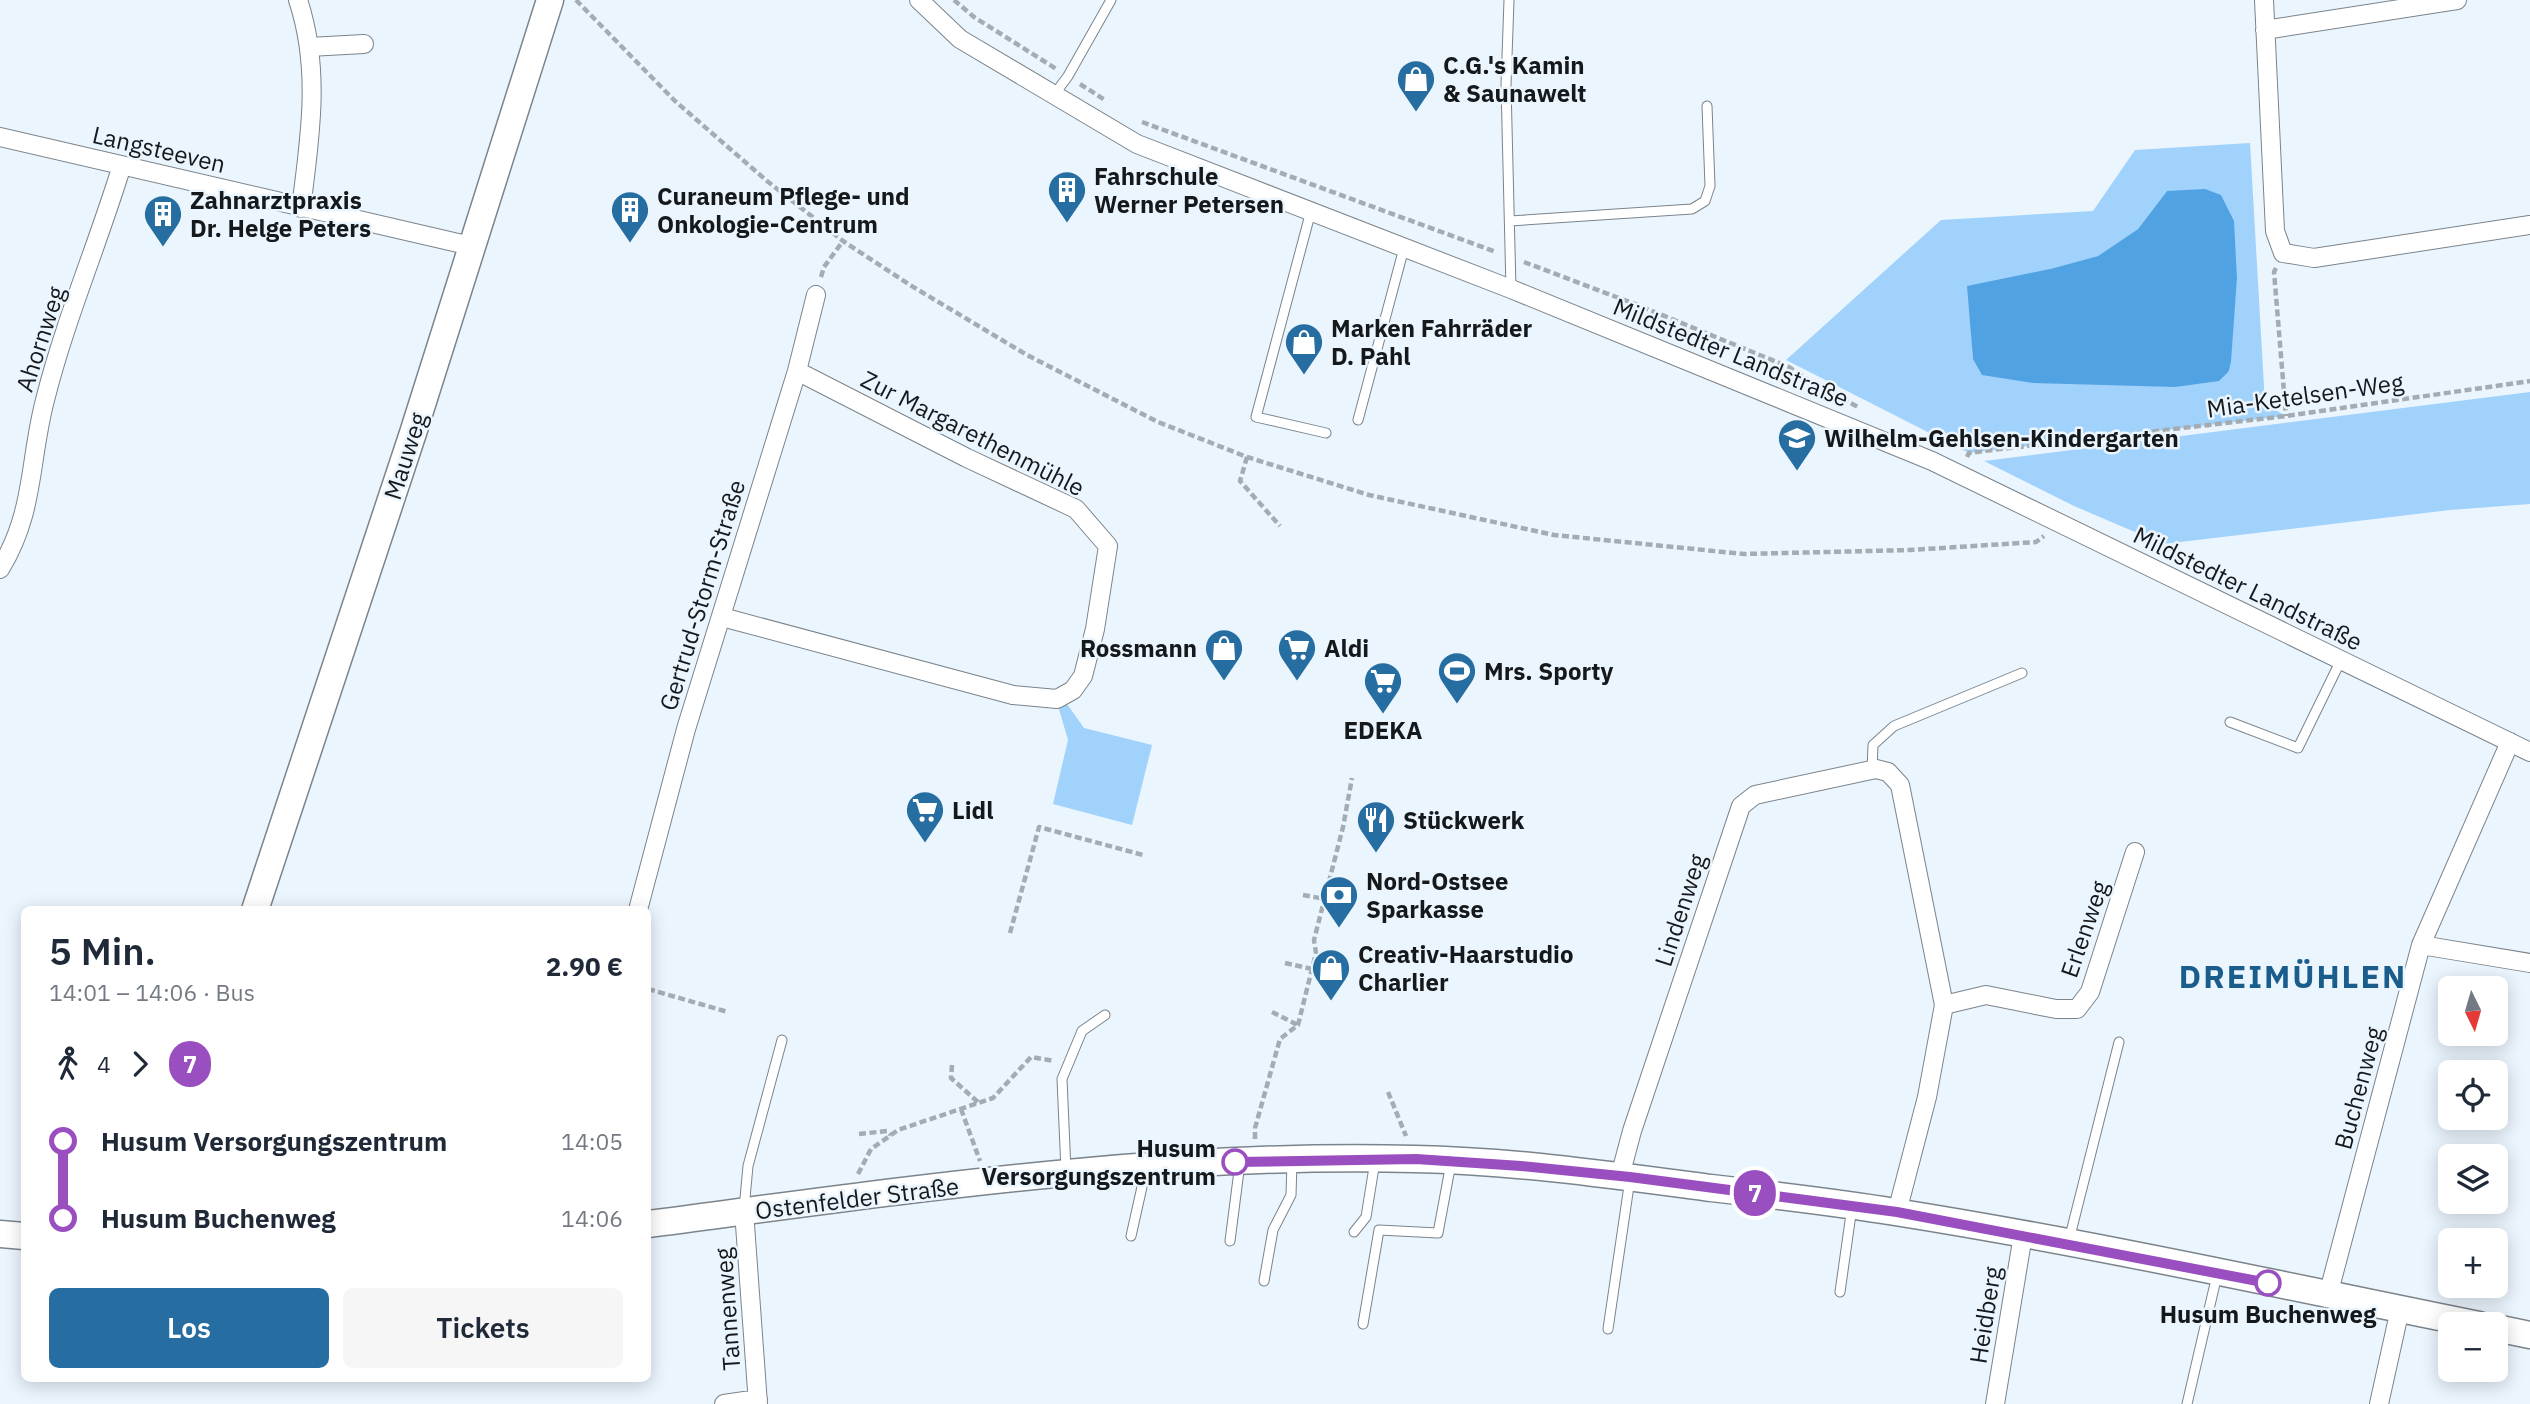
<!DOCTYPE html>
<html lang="de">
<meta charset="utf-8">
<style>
body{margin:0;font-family:"IBM Plex Sans",sans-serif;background:#f6f6f7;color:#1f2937;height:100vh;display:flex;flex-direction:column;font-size:26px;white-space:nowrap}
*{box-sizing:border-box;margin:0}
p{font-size:23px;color:#747a83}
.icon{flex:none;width:38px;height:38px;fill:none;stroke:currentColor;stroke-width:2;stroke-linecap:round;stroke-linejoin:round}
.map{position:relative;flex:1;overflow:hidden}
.sheet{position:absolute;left:21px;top:906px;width:630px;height:476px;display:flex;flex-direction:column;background:#fff;border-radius:10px;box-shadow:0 4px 18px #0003}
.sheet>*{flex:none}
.badge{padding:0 14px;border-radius:23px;font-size:24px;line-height:46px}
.needle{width:46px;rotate:175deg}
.tools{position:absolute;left:2438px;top:976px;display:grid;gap:14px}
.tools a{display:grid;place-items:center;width:70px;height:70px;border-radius:10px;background:#fff;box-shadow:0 4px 18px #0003;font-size:35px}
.map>.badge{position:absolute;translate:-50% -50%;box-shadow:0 0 0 4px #fff}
.legs{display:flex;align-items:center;gap:10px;height:77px;padding:0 28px;font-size:23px}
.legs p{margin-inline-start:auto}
.overview{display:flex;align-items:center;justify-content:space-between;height:119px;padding:0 28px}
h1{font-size:38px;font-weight:600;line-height:52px}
.button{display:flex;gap:14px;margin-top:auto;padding:14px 28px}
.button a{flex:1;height:80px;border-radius:10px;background:#266da1;color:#fff;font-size:28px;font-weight:600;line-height:80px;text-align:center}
.button a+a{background:#f6f6f7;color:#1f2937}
ul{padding:0 28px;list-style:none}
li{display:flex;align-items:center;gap:24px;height:77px;font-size:26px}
li i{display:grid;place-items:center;width:10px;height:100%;margin:0 9px;background:currentColor}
li i::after{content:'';width:18px;height:18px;margin:-9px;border:5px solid;border-radius:50%;background:#fff}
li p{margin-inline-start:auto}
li:first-child i{background:linear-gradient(#0000 50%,currentColor 0)}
li:last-child i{background:linear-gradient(currentColor 50%,#0000 0)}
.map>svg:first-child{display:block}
.green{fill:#a0d2fc;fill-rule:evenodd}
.water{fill:#51a2e2}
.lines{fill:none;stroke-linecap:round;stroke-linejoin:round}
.lane-casing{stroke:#7b848b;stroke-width:11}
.street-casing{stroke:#7b848b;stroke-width:20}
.secondary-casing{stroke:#7b848b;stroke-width:29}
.path{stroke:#a4acb2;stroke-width:4.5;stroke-dasharray:7 3.5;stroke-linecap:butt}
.lane{stroke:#fff;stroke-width:9}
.street{stroke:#fff;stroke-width:18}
.secondary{stroke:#fff;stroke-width:26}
.line-1-casing{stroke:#fff;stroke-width:16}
.line-1{stroke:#9a4fc0;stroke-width:10}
.stop-1-dot{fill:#fff;stroke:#9a4fc0;stroke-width:3.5}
.labels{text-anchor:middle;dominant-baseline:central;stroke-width:5;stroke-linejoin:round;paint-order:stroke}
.poi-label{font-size:24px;font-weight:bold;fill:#16191c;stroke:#ebf5fd;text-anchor:start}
.street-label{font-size:24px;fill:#16191c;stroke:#ebf5fd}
.stop-label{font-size:24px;font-weight:bold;fill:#16191c;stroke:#ebf5fd;text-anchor:end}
.district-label{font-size:32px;font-weight:bold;letter-spacing:2px;fill:#1a5c8b;stroke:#ebf5fd}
</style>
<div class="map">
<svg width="2530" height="1404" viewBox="0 0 2530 1404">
<rect width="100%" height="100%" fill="#ebf5fd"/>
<path class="green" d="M2250 143 2265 404 2286 416 1969 453 1786 360 1941 220 2093 211 2135 150ZM2167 191 2237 279 2229 372 1973 359 1971 327 2050 269 2098 256 2138 229Z
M2530 392V504L2450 510 2163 544 2074 506 1984 461Z
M1067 704 1084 728 1152 745 1132 825 1053 804 1068 740 1059 709Z"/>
<path class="water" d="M2205 189 2221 195 2234 221 2237 279 2231 361 2229 371 2219 381 2175 387 2033 383 1982 375 1973 359 1967 286 2050 269 2098 256 2138 229 2167 191Z"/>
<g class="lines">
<g class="lane-casing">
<path id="lane" d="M1509 0 1506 85 1511 289
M1054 95 1068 76 1111 0
M1311 211 1256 417 1326 433
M1510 221 1692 209 1705 201 1710 186 1707 106
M1358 420 1404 248
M2230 722 2298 748 2341 660
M1872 771 1873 745 1894 726 2022 673
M1066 1171 1062 1079 1082 1031 1105 1015
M744 1209 748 1166 782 1040
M1354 1232 1366 1217 1375 1161
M1131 1236 1146 1169
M2069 1240 2119 1042
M1230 1241 1240 1163
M1264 1281 1273 1230 1291 1195 1292 1162
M1840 1292 1852 1207
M1363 1324 1379 1230 1438 1233 1451 1163
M1608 1329 1630 1179
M2187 1404 2217 1275"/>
</g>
<g class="street-casing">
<path id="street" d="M298 0C321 69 310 138 301 208
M919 0 960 39 1137 144 1511 289 1932 461 2530 752
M2264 0 2275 231 2283 253 2314 258 2530 225
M2265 30 2457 0
M309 47 364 44
M0 137 471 246
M0 569C35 512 29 461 45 400 65 320 98 244 122 165
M722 617 1013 695 1057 699 1073 690 1083 676 1095 629 1108 546 1076 509 967 458 797 371
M638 910 686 729 797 371 816 295
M2421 945 2530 963
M1944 1005 1986 995 2056 1009H2077L2090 992 2135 852
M1620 1176 1632 1131 1741 806 1755 795 1876 769 1888 772 1900 785 1944 1005 1927 1097 1897 1212
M744 1211 758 1404
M2328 1295 2421 945 2510 742
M724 1404 758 1399
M1995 1404 2023 1235
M2379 1404 2400 1309"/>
</g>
<g class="secondary-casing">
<path id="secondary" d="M255 910 413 433 550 0
M648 1224C901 1191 1159 1152 1415 1159 1514 1161 1613 1175 1711 1188 1773 1195 1834 1202 1895 1212 2091 1243 2285 1286 2479 1325
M0 1234 24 1236
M2496 1328 2530 1335"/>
</g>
<path class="path" d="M576 0 675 101 767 181 843 241 910 285 1027 355 1158 422 1247 457 1369 495 1554 535 1744 554 1910 550 2036 542 2044 536
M954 0 974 17 1058 70
M1080 84 1105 100
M1142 122 1496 252
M1524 262 1640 306 1789 367 1814 384 1858 407
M2276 268 2274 272 2286 416
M821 277 824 267 843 241
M1247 457 1240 481 1280 526
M1967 457 1969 453 1984 451 2286 416 2530 381
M1303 895 1325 899
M1010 933 1039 827 1143 855
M1285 963 1312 969
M648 989 728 1012
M1272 1012 1298 1025
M952 1065 951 1078 979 1103
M1388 1092 1406 1136
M961 1109 980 1161
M859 1134 887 1131 891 1135
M1255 1139V1128L1280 1039 1298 1025 1316 953 1314 940 1343 827 1352 778
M858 1174 871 1149 891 1135 898 1130 993 1098 1031 1057 1054 1061"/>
<use href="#lane" class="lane"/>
<use href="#street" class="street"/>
<use href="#secondary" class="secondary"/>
</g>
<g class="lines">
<g class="line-1-casing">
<path id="line-1" d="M1235 1162 1416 1159 1521 1166 1630 1177 1897 1212 2268 1283"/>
</g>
<use href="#line-1" class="line-1"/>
</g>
<defs>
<g id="shop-pin" transform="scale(2.0125)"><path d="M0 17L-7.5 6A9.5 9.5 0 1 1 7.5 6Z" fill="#266da1" stroke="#ebf5fd"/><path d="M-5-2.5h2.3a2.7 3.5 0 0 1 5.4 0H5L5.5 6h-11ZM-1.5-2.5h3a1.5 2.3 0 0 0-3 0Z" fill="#fff"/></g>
<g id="building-pin" transform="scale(2.0125)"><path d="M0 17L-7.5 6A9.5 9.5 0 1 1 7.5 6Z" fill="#266da1" stroke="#ebf5fd"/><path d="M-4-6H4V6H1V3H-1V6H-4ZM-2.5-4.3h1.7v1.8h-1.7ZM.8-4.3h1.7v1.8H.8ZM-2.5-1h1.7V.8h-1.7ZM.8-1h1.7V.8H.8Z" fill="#fff"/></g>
<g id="school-pin" transform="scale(2.0125)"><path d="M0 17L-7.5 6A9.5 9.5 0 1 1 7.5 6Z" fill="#266da1" stroke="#ebf5fd"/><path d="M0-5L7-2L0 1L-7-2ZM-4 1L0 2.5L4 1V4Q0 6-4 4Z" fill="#fff"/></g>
<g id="supermarket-pin" transform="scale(2.0125)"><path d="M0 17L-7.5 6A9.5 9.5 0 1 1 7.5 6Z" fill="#266da1" stroke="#ebf5fd"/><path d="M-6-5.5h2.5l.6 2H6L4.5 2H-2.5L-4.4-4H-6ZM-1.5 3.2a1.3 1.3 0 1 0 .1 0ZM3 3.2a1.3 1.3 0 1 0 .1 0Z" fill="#fff"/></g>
<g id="stadium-pin" transform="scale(2.0125)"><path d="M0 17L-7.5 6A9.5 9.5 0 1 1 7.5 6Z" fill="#266da1" stroke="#ebf5fd"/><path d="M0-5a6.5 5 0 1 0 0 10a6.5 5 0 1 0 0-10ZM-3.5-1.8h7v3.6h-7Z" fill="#fff"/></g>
<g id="restaurant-pin" transform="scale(2.0125)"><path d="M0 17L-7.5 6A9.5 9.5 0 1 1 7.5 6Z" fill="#266da1" stroke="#ebf5fd"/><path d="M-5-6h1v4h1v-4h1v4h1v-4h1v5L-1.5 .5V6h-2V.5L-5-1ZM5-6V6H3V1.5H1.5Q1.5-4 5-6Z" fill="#fff"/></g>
<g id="bank-pin" transform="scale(2.0125)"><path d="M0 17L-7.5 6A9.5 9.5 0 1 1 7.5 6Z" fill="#266da1" stroke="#ebf5fd"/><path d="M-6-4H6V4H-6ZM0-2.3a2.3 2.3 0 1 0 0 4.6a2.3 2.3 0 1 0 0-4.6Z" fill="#fff"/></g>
</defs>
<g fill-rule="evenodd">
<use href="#shop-pin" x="1416" y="79"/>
<use href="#building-pin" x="1067" y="190"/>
<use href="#building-pin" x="630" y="210"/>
<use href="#building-pin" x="163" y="214"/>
<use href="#shop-pin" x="1304" y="342"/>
<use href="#school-pin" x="1797" y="438"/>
<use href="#shop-pin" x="1224" y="648"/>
<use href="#supermarket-pin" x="1297" y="648"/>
<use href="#stadium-pin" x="1457" y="671"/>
<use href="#supermarket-pin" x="1383" y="681"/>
<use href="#supermarket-pin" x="925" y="810"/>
<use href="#restaurant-pin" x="1376" y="820"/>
<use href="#bank-pin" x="1339" y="895"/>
<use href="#shop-pin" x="1331" y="968"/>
</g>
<g class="stop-1-dot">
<circle cx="1235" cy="1162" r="12"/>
<circle cx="2268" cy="1283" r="12"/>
</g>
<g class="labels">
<g class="poi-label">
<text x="1443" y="65">C.G.'s Kamin<tspan x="1443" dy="28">&amp; Saunawelt</tspan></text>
<text x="1094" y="176">Fahrschule<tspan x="1094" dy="28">Werner Petersen</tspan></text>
<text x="657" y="196">Curaneum Pflege- und<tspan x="657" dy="28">Onkologie-Centrum</tspan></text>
<text x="190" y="200">Zahnarztpraxis<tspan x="190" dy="28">Dr. Helge Peters</tspan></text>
<text x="1331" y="328">Marken Fahrräder<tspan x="1331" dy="28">D. Pahl</tspan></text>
<text x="1824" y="438">Wilhelm-Gehlsen-Kindergarten</text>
<text x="1197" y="648" text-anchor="end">Rossmann</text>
<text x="1324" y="648">Aldi</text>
<text x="1484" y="671">Mrs. Sporty</text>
<text x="1383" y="730" text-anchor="middle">EDEKA</text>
<text x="952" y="810">Lidl</text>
<text x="1403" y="820">Stückwerk</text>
<text x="1366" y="881">Nord-Ostsee<tspan x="1366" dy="28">Sparkasse</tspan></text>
<text x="1358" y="954">Creativ-Haarstudio<tspan x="1358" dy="28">Charlier</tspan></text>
</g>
<g class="street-label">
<text transform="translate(159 149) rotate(13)">Langsteeven</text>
<text transform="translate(40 339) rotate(-72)">Ahornweg</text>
<text transform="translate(1731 352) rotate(22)">Mildstedter Landstraße</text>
<text transform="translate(2305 395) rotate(-8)">Mia-Ketelsen-Weg</text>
<text transform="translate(973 433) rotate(27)">Zur Margarethenmühle</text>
<text transform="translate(405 456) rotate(-72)">Mauweg</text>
<text transform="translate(2248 588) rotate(26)">Mildstedter Landstraße</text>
<text transform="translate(702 595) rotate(-73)">Gertrud-Storm-Straße</text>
<text transform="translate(1680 910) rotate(-72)">Lindenweg</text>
<text transform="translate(2084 929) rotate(-71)">Erlenweg</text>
<text transform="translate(2358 1088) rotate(-75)">Buchenweg</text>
<text transform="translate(857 1198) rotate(-7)">Ostenfelder Straße</text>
<text transform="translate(727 1309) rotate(-94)">Tannenweg</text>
<text transform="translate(1985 1315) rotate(-81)">Heidberg</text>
</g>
<g class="stop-label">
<text x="1216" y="1148">Husum<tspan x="1216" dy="28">Versorgungszentrum</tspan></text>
<text x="2268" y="1314" text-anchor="middle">Husum Buchenweg</text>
</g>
<g class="district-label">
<text x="2293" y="976">DREIMÜHLEN</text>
</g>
</g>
</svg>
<div class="tools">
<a><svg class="needle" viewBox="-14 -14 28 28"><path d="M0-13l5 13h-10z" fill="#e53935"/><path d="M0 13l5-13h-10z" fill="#747a83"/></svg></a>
<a><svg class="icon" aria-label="locate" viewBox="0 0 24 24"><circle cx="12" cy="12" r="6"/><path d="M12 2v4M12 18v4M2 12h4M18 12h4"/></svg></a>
<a><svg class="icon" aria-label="layers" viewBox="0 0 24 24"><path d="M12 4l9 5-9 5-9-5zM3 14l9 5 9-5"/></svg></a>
<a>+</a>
<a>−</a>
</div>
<b class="badge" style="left:1755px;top:1193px;background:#9a4fc0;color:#fff">7</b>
<section class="sheet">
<div class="overview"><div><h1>5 Min.</h1><p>14:01 – 14:06 · Bus</p></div><b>2.90 €</b></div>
<div class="legs"><svg class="icon" aria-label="walk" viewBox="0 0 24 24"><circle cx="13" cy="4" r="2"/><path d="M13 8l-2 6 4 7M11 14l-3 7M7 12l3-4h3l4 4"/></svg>4<svg class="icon" aria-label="forward" viewBox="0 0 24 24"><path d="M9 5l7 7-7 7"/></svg><b class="badge" style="background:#9a4fc0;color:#fff">7</b></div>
<ul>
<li><i style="color:#9a4fc0"></i><b>Husum Versorgungszentrum</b><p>14:05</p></li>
<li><i style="color:#9a4fc0"></i><b>Husum Buchenweg</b><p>14:06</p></li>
</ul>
<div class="button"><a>Los</a><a>Tickets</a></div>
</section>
</div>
